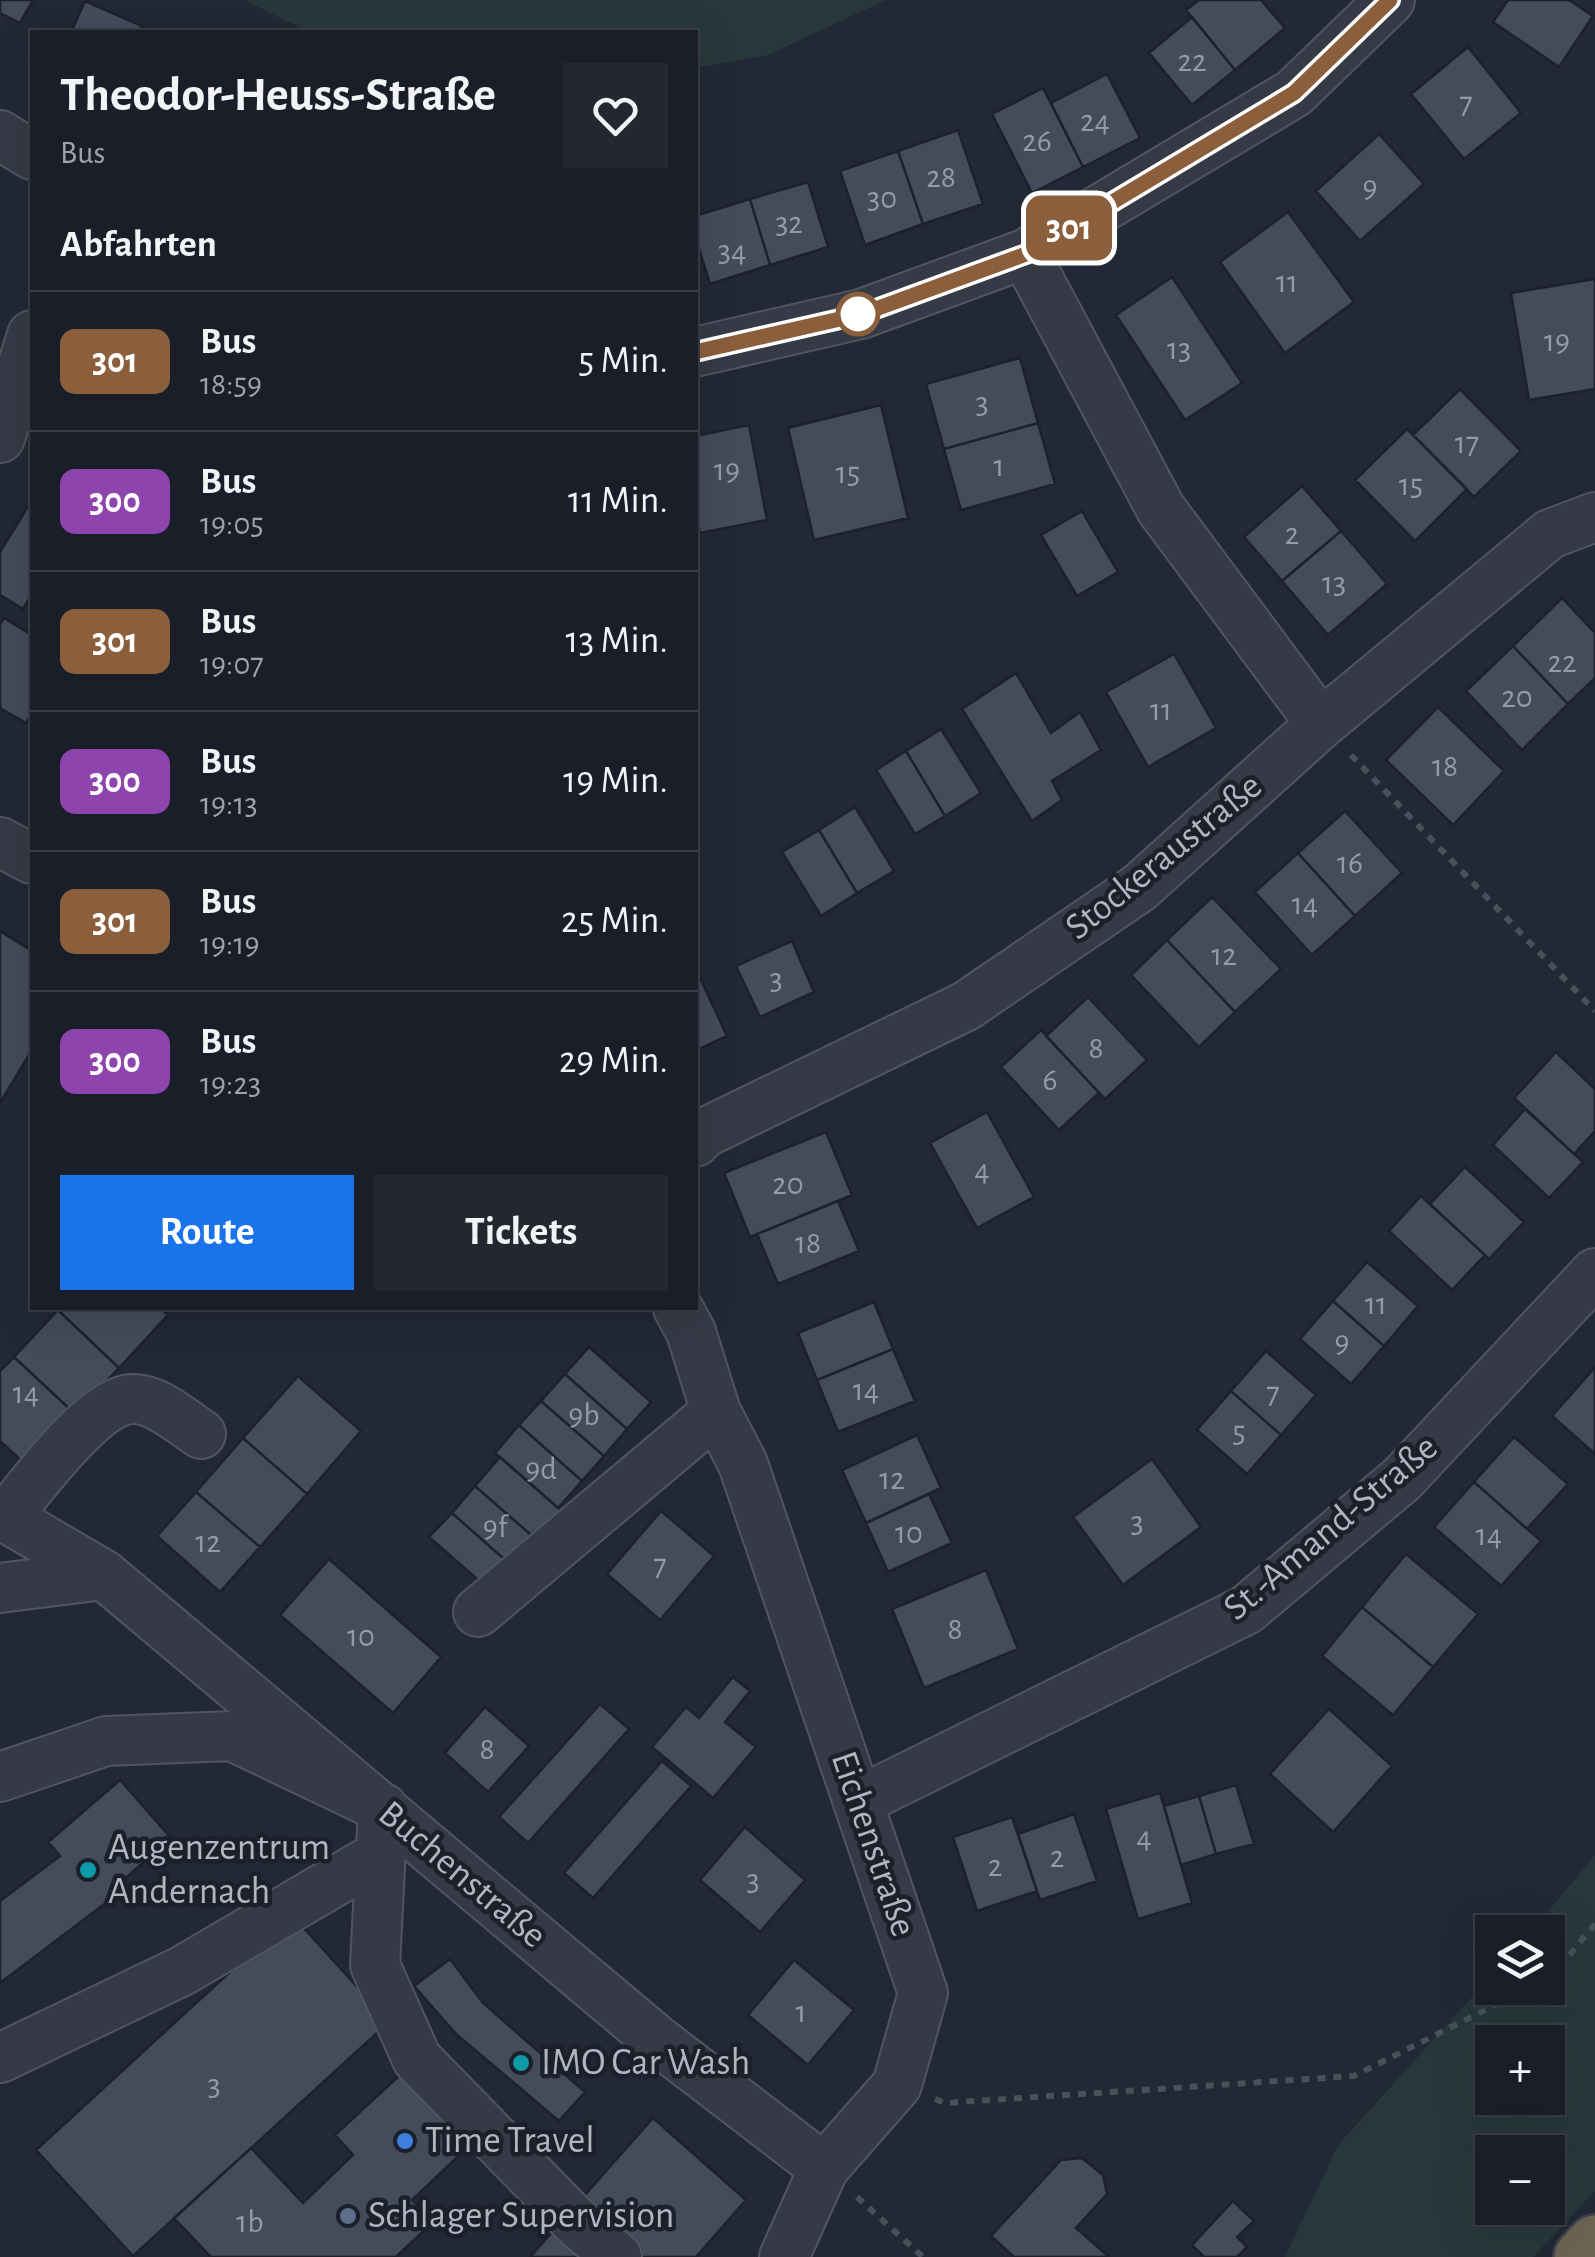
<!DOCTYPE html>
<html lang="de">
<meta charset="utf-8">
<style>
body{margin:0;font-family:"Alegreya Sans",sans-serif;background:#232730;color:#f1f3f6;height:100vh;display:flex;flex-direction:column;font-size:38px;white-space:nowrap}
*{box-sizing:border-box;margin:0}
p{font-size:32px;color:#9fa2a8}
.icon{flex:none;width:55px;height:55px;fill:none;stroke:currentColor;stroke-width:2;stroke-linecap:round;stroke-linejoin:round}
.map{position:relative;flex:1;overflow:hidden}
.side{position:absolute;left:30px;top:30px;width:668px;height:1280px;display:flex;flex-direction:column;background:#1a1e28;border-radius:0px;box-shadow:0 10px 40px #0002,0 0 0 2px #383c45}
.side>*{flex:none}
.badge{padding:0 20px;border-radius:15px;font-size:35px;line-height:65px}
.buttons{position:absolute;left:1475px;top:1915px;display:grid;gap:20px}
.buttons a{display:grid;place-items:center;width:90px;height:90px;border-radius:0px;background:#1a1e28;box-shadow:0 10px 40px #0002,0 0 0 2px #383c45;font-size:50px}
.map>.badge{position:absolute;translate:-50% -50%;box-shadow:0 0 0 5px #fff}
h2{padding:0 30px;font-size:38px;line-height:90px}
.round{display:grid;place-items:center;flex:none;width:105px;height:105px;border-radius:0px;background:#232730}
.head{display:flex;align-items:center;justify-content:space-between;height:170px;padding:0 30px}
h1{font-size:48px;font-weight:600;line-height:75px}
.action{display:flex;gap:20px;margin-top:auto;padding:20px 30px}
.action a{flex:1;height:115px;border-radius:0px;background:#1a73e8;color:#fff;font-size:40px;font-weight:600;line-height:115px;text-align:center}
.action a+a{background:#232730;color:#f1f3f6}
ul{padding:0;list-style:none}
li{display:flex;align-items:center;gap:30px;height:140px;padding:0 30px;border-top:2px solid #383c45}
li div{flex:1}
li b{display:block;font-size:38px}
li em{font-style:normal}
li .badge{min-width:110px;font-weight:700;text-align:center}
.map>svg:first-child{display:block}
.green{fill:#28383a;fill-rule:evenodd}
.building{fill:#444b5a;stroke:#1d212c;stroke-width:2.5}
.lines{fill:none;stroke-linecap:round;stroke-linejoin:round}
.minor-casing{stroke:#505560;stroke-width:52}
.highway-casing{stroke:#3d424d;stroke-width:60}
.path{stroke:#455358;stroke-width:6;stroke-dasharray:8 8;stroke-linecap:butt}
.minor{stroke:#353a46;stroke-width:48}
.highway{stroke:#6b6453;stroke-width:55}
.line-casing{stroke:#fff;stroke-width:22}
.line{stroke:#8b5e3c;stroke-width:15}
.stop-dot{fill:#fff;stroke:#8b5e3c;stroke-width:5}
.culture-dot{fill:#0f9aa8;stroke:#1b202a;stroke-width:4}
.shop-dot{fill:#3f7fe0;stroke:#1b202a;stroke-width:4}
.service-dot{fill:#5c6f8a;stroke:#1b202a;stroke-width:4}
.labels{text-anchor:middle;dominant-baseline:central;stroke-width:9;stroke-linejoin:round;paint-order:stroke}
.number-label{font-size:32px;fill:#959aa8}
.street-label{font-size:38px;fill:#b0b5c2;stroke:#1b202a}
.poi-label{font-size:38px;fill:#b0b5c2;stroke:#1b202a;text-anchor:start}
</style>
<div class="map">
<svg width="1595" height="2257" viewBox="0 0 1595 2257">
<rect width="100%" height="100%" fill="#222835"/>
<path class="green" d="M245 0H886L768 55 695 68V32H308Z
M1595 1855V2191L1533 2257H1285L1338 2145 1492 1975V1988H1548V1932H1531ZM1492 2042H1548V2098H1492ZM1492 2152H1548V2208H1492Z"/>
<path class="building" d="M0 0H33L20 23 0 13Z
M1199 0H1261L1285 28 1235 70 1186 10Z
M1508 0H1569L1593 16 1559 67 1493 22Z
M85 1 142 26 139 32H71Z
M1192 17 1235 70 1192 105 1149 53Z
M1468 47 1521 113 1464 159 1411 94Z
M1107 74 1140 138 1083 167 1051 103Z
M1043 88 1083 167 1032 193 992 114Z
M958 130 983 204 923 224 898 151Z
M1379 134 1424 184 1360 241 1316 191Z
M898 151 923 224 865 245 840 171Z
M808 182 828 247 770 265 750 199Z
M750 199 770 265 710 284 695 236V216Z
M1288 212 1354 302 1285 353 1220 262Z
M1172 277 1242 383 1185 420 1116 315Z
M1595 279V389L1529 400 1511 293Z
M1020 358 1038 423 944 449 926 384Z
M1460 389 1521 451 1474 497 1413 435Z
M881 405 908 518 814 540 788 428Z
M1038 423 1055 484 961 510 944 449Z
M749 425 767 520 700 533 695 505V436Z
M1407 429 1467 489 1415 541 1355 480Z
M1302 486 1341 531 1282 581 1244 537Z
M32 500V594L23 609 0 595V552Z
M1082 511 1118 572 1077 596 1041 535Z
M1341 531 1387 584 1328 635 1282 581Z
M1562 598 1595 633V678L1568 704 1513 646Z
M4 618 32 635V712L26 723 0 708V624Z
M1513 646 1568 704 1522 750 1466 691Z
M1174 654 1216 728 1148 767 1106 692Z
M1016 673 1051 733 1080 712 1101 750 1052 781 1062 800 1032 821 962 709Z
M1438 707 1504 771 1453 825 1386 760Z
M941 729 981 793 945 816 906 751Z
M906 751 945 816 915 834 876 770Z
M855 807 894 871 857 893 819 830Z
M1345 811 1402 873 1355 916 1298 853Z
M819 830 857 893 821 916 782 852Z
M1298 853 1355 916 1312 955 1255 892Z
M1212 897 1281 969 1235 1012 1167 940Z
M0 931 32 951V1050L0 1103Z
M1167 940 1235 1012 1199 1047 1131 975Z
M792 941 814 992 760 1017 736 966Z
M695 967 727 1036 695 1051Z
M1088 997 1147 1060 1105 1099 1046 1036Z
M1041 1030 1099 1093 1059 1130 1001 1067Z
M1556 1052 1595 1089V1131L1574 1154 1514 1098Z
M1525 1109 1583 1162 1549 1198 1493 1145Z
M987 1112 1034 1197 977 1228 930 1143Z
M826 1132 852 1195 750 1237 724 1173Z
M1465 1167 1524 1222 1489 1259 1430 1204Z
M1421 1196 1485 1255 1452 1290 1389 1231Z
M838 1201 859 1251 778 1284 757 1234Z
M1367 1262 1418 1306 1384 1346 1333 1301Z
M1333 1301 1384 1346 1351 1384 1300 1339Z
M874 1302 893 1349 817 1380 798 1333Z
M60 1308H160L168 1315 119 1368 58 1310Z
M58 1310 119 1368 75 1414 14 1357Z
M589 1347 651 1402 627 1429 565 1374Z
M893 1349 915 1401 838 1432 817 1380Z
M1266 1351 1316 1395 1281 1435 1231 1391Z
M14 1357 75 1414 27 1466 0 1441V1371Z
M1595 1367V1454L1552 1416Z
M565 1374 627 1429 604 1456 541 1401Z
M298 1376 361 1431 307 1494 243 1438Z
M1231 1391 1281 1435 1247 1474 1197 1430Z
M541 1401 604 1456 582 1481 519 1425Z
M519 1425 582 1481 558 1508 495 1453Z
M917 1435 941 1488 866 1523 842 1470Z
M1514 1437 1568 1484 1527 1529 1474 1482Z
M243 1438 307 1494 260 1547 196 1492Z
M500 1457 563 1512 538 1541 475 1486Z
M1152 1459 1201 1527 1123 1585 1073 1517Z
M1474 1482 1541 1541 1501 1586 1434 1527Z
M475 1486 538 1541 514 1568 452 1513Z
M196 1492 260 1547 220 1592 157 1536Z
M929 1494 952 1543 888 1572 866 1523Z
M661 1511 714 1556 660 1620 607 1574Z
M452 1513 514 1568 493 1593 429 1537Z
M1406 1554 1478 1614 1433 1667 1362 1607Z
M329 1559 441 1657 393 1713 280 1615Z
M986 1570 1018 1649 924 1688 892 1609Z
M1362 1607 1433 1667 1393 1715 1322 1656Z
M733 1677 750 1691 725 1722 756 1747 713 1798 652 1747 686 1707 699 1718Z
M600 1704 629 1729 528 1843 499 1817Z
M485 1707 529 1746 488 1792 445 1753Z
M1329 1709 1392 1766 1333 1832 1270 1774Z
M662 1761 691 1786 593 1898 564 1873Z
M120 1780 171 1838 119 1884 123 1890 0 1983V1901L60 1856 48 1842Z
M1236 1785 1254 1844 1216 1854 1199 1796Z
M1160 1793 1192 1903 1138 1919 1106 1809Z
M1199 1796 1216 1854 1181 1865 1164 1806Z
M1074 1814 1097 1881 1040 1900 1018 1834Z
M1012 1817 1037 1891 977 1911 953 1837Z
M745 1827 805 1880 760 1932 700 1880Z
M292 1915 389 2022 133 2256 36 2150Z
M450 1959 483 2003 585 2092 559 2121 456 2034 414 1986Z
M794 1960 854 2010 808 2065 748 2015Z
M401 2074 469 2146 412 2200 433 2222 396 2257H211L174 2218 251 2148 303 2203 353 2155 335 2135Z
M653 2118 746 2200 696 2257H530Z
M1082 2158 1103 2175 1107 2194 1076 2228 1109 2257H1014L991 2236 1061 2160Z
M1233 2201 1254 2221 1237 2237 1247 2247 1237 2257H1204L1192 2245Z"/>
<g class="lines">
<g class="minor-casing">
<path id="minor" d="M0 135 32 155
M1025 254 1161 509 1321 724
M695 352 861 314 1025 254 1294 93 1390 0
M0 438 32 335
M0 842 32 859
M695 1142 704 1133 966 1006 1139 888 1321 724 1550 534 1595 517
M678 1308 691 1332 716 1412 743 1464 923 1993 897 2085 824 2168 784 2257
M0 1514 104 1575 657 2040 824 2168
M6 1517C31 1487 92 1402 131 1399 155 1397 181 1421 201 1434
M0 1588 104 1575
M478 1612 716 1412
M0 1777 106 1741 232 1736 383 1808 375 1965 417 2059 576 2222 617 2257
M859 1801 1246 1610 1402 1479 1595 1273
M0 2058 182 1971 380 1855"/>
</g>
<g class="highway-casing">
<path id="highway" d="M1582 2257 1595 2243"/>
</g>
<path class="path" d="M1351 755 1595 1011
M1548 1978 1553 1975 1595 1924
M935 2099 945 2103 1354 2076 1529 1988
M857 2197 923 2257"/>
<use href="#minor" class="minor"/>
<use href="#highway" class="highway"/>
</g>
<g class="lines">
<g class="line-casing">
<path id="line" d="M695 352 862 314 1026 254 1294 93 1390 0"/>
</g>
<use href="#line" class="line"/>
</g>
<circle class="stop-dot" cx="858" cy="314" r="20"/>
<g class="culture-dot">
<circle cx="88" cy="1870" r="10"/>
<circle cx="521" cy="2063" r="10"/>
</g>
<circle class="shop-dot" cx="405" cy="2141" r="10"/>
<circle class="service-dot" cx="348" cy="2216" r="10"/>
<g class="labels">
<g class="number-label">
<text x="1192" y="61">22</text>
<text x="1466" y="103">7</text>
<text x="1095" y="121">24</text>
<text x="1037" y="141">26</text>
<text x="941" y="177">28</text>
<text x="1370" y="187">9</text>
<text x="882" y="198">30</text>
<text x="789" y="223">32</text>
<text x="732" y="251">34</text>
<text x="1287" y="282">11</text>
<text x="1557" y="341">19</text>
<text x="1179" y="349">13</text>
<text x="982" y="403">3</text>
<text x="1467" y="443">17</text>
<text x="999" y="466">1</text>
<text x="727" y="470">19</text>
<text x="848" y="473">15</text>
<text x="1411" y="485">15</text>
<text x="1292" y="534">2</text>
<text x="1334" y="583">13</text>
<text x="1562" y="662">22</text>
<text x="1517" y="697">20</text>
<text x="1161" y="710">11</text>
<text x="1445" y="766">18</text>
<text x="1350" y="863">16</text>
<text x="1305" y="904">14</text>
<text x="1224" y="955">12</text>
<text x="776" y="979">3</text>
<text x="1096" y="1048">8</text>
<text x="1050" y="1080">6</text>
<text x="982" y="1170">4</text>
<text x="788" y="1184">20</text>
<text x="808" y="1243">18</text>
<text x="1376" y="1304">11</text>
<text x="1342" y="1342">9</text>
<text x="866" y="1390">14</text>
<text x="26" y="1393">14</text>
<text x="1273" y="1393">7</text>
<text x="584" y="1415">9b</text>
<text x="1239" y="1432">5</text>
<text x="541" y="1469">9d</text>
<text x="892" y="1479">12</text>
<text x="1137" y="1522">3</text>
<text x="495" y="1527">9f</text>
<text x="909" y="1533">10</text>
<text x="1489" y="1535">14</text>
<text x="208" y="1542">12</text>
<text x="660" y="1565">7</text>
<text x="955" y="1629">8</text>
<text x="361" y="1636">10</text>
<text x="487" y="1749">8</text>
<text x="1144" y="1837">4</text>
<text x="1057" y="1857">2</text>
<text x="995" y="1866">2</text>
<text x="753" y="1880">3</text>
<text x="801" y="2012">1</text>
<text x="214" y="2085">3</text>
<text x="250" y="2222">1b</text>
</g>
<g class="street-label">
<text transform="translate(1164 857) rotate(-39)">Stockeraustraße</text>
<text transform="translate(1331 1528) rotate(-40)">St.-Amand-Straße</text>
<text transform="translate(873 1844) rotate(71)">Eichenstraße</text>
<text transform="translate(462 1875) rotate(40)">Buchenstraße</text>
</g>
<g class="poi-label">
<text x="108" y="1848">Augenzentrum<tspan x="108" dy="44">Andernach</tspan></text>
<text x="541" y="2063">IMO Car Wash</text>
<text x="425" y="2141">Time Travel</text>
<text x="368" y="2216">Schlager Supervision</text>
</g>
</g>
</svg>
<div class="buttons">
<a><svg class="icon" aria-label="layers" viewBox="0 0 24 24"><path d="M12 4l9 5-9 5-9-5zM3 14l9 5 9-5"/></svg></a>
<a>+</a>
<a>−</a>
</div>
<b class="badge" style="left:1069px;top:228px;background:#8b5e3c;color:#fff">301</b>
<section class="side">
<div class="head"><div><h1>Theodor-Heuss-Straße</h1><p>Bus</p></div><a class="round"><svg class="icon" aria-label="heart" viewBox="0 0 24 24"><path d="M12 20l-8-8c-3-5 5-10 8-4 3-6 11-1 8 4z"/></svg></a></div>
<h2>Abfahrten</h2>
<ul>
<li><span class="badge" style="background:#8b5e3c;color:#fff">301</span><div><b>Bus</b><p>18:59</p></div><em>5 Min.</em></li>
<li><span class="badge" style="background:#8e44ad;color:#fff">300</span><div><b>Bus</b><p>19:05</p></div><em>11 Min.</em></li>
<li><span class="badge" style="background:#8b5e3c;color:#fff">301</span><div><b>Bus</b><p>19:07</p></div><em>13 Min.</em></li>
<li><span class="badge" style="background:#8e44ad;color:#fff">300</span><div><b>Bus</b><p>19:13</p></div><em>19 Min.</em></li>
<li><span class="badge" style="background:#8b5e3c;color:#fff">301</span><div><b>Bus</b><p>19:19</p></div><em>25 Min.</em></li>
<li><span class="badge" style="background:#8e44ad;color:#fff">300</span><div><b>Bus</b><p>19:23</p></div><em>29 Min.</em></li>
</ul>
<div class="action"><a>Route</a><a>Tickets</a></div>
</section>
</div>
